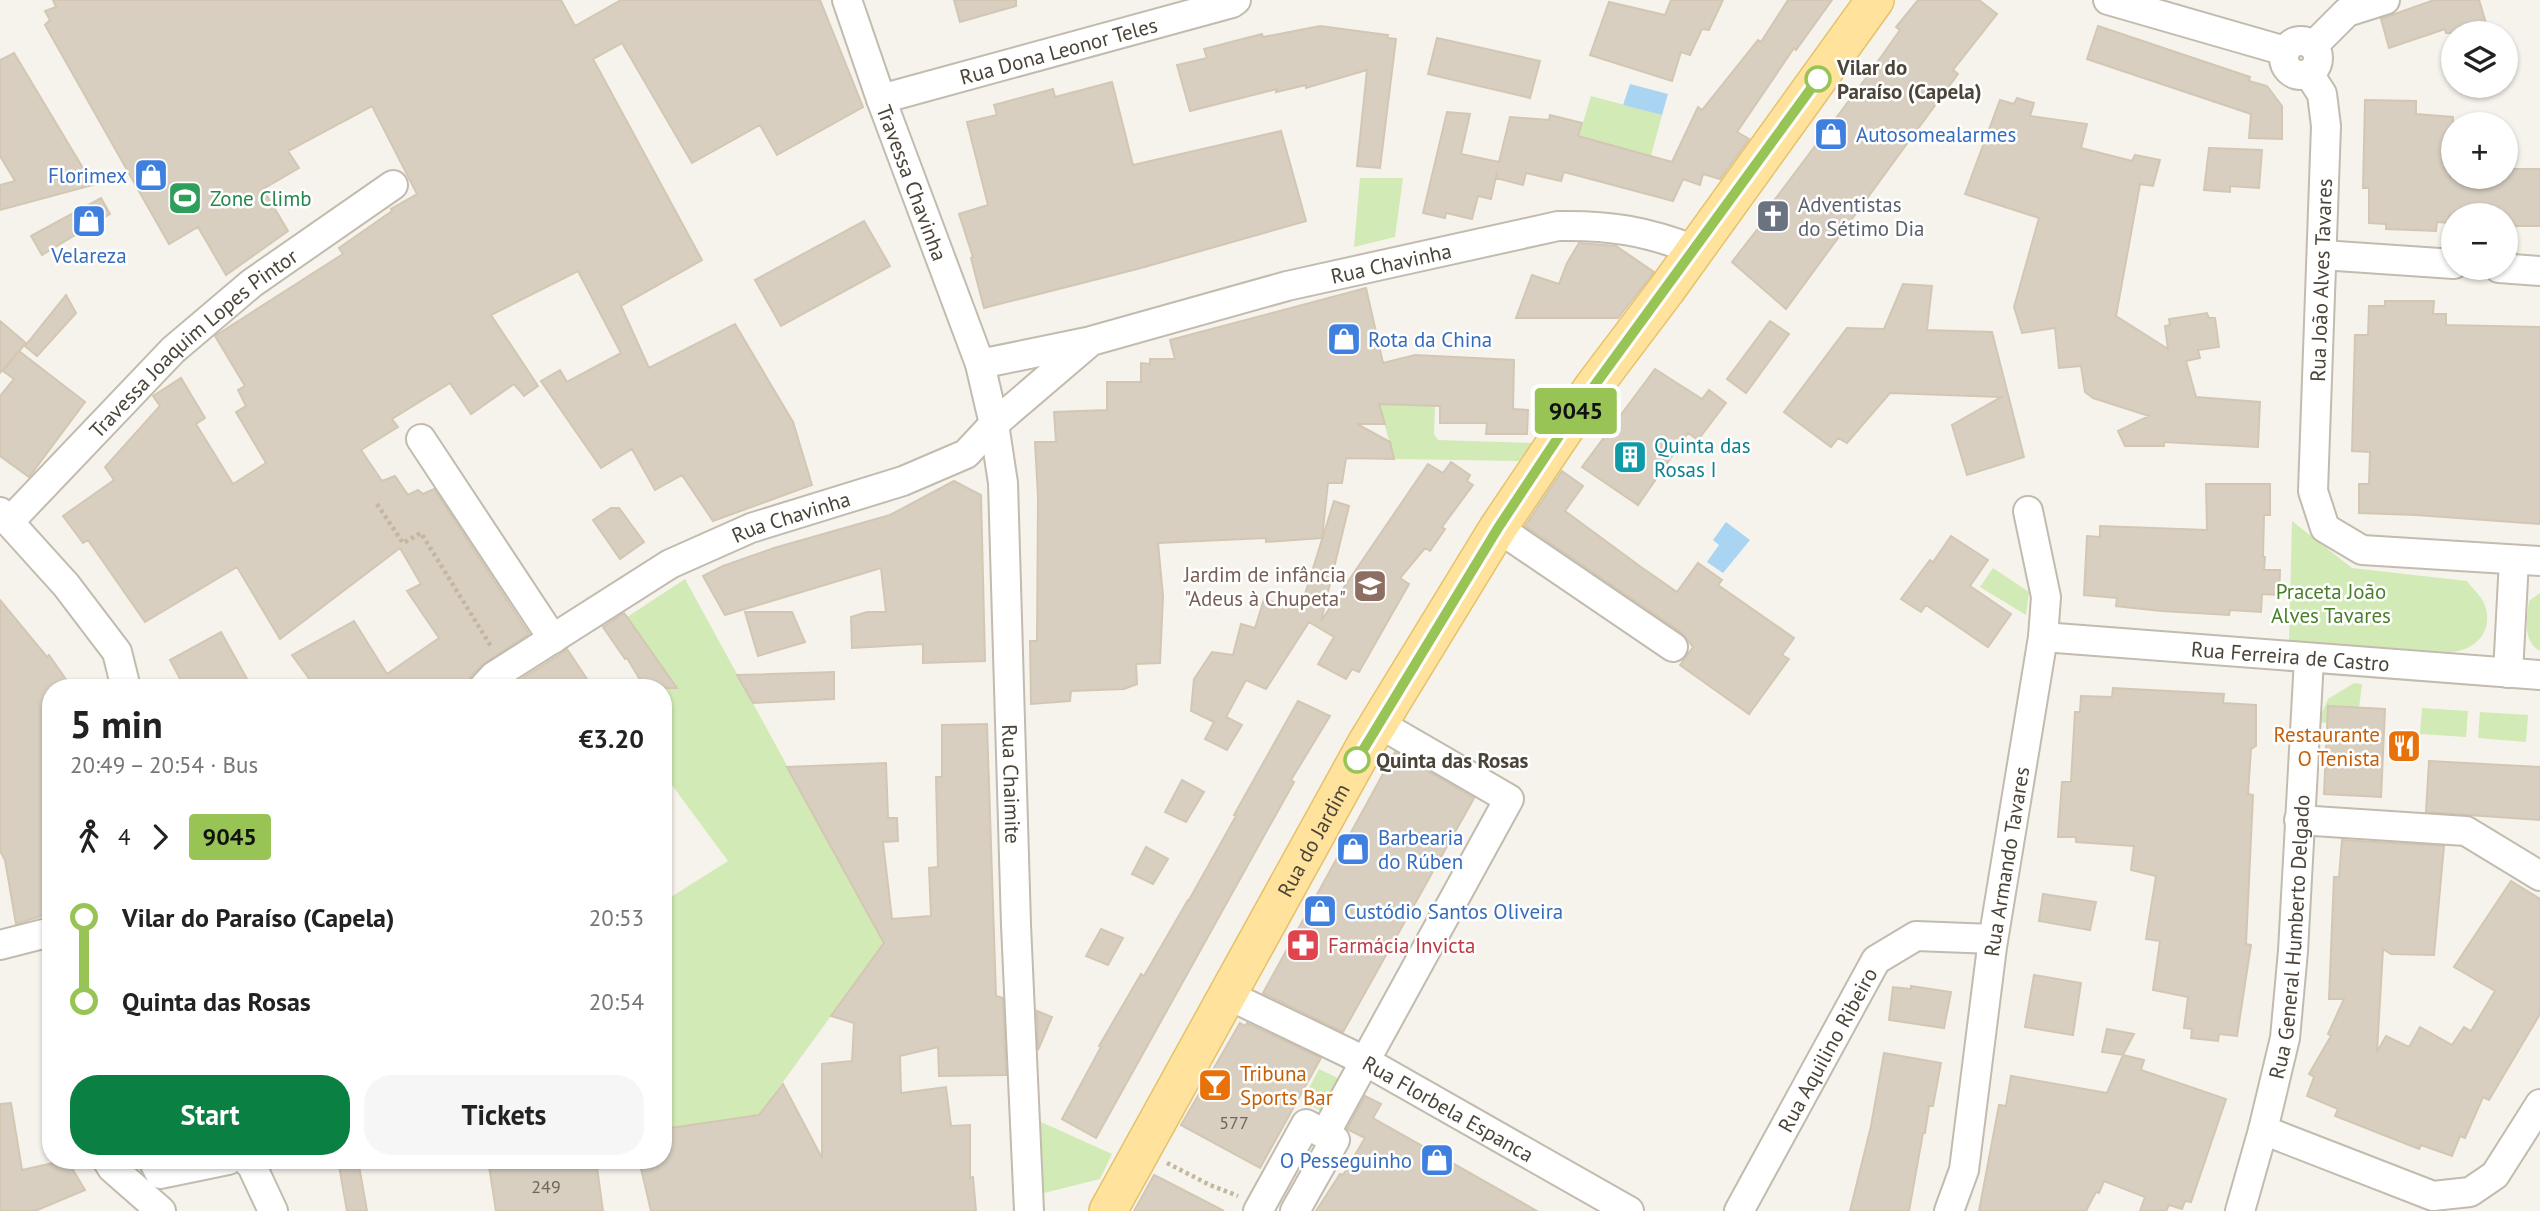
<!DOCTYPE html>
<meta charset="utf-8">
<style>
body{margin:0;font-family:"PT Sans",sans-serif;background:#f6f6f6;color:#222;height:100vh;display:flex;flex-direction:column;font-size:26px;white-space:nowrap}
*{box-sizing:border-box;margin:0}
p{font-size:23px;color:#767676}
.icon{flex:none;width:38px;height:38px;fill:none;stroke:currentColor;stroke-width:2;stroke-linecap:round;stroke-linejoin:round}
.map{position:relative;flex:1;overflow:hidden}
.panel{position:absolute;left:42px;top:679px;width:630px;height:490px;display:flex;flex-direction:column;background:#fff;border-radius:28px;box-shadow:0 2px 5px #0004}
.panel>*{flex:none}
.badge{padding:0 14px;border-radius:5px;font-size:24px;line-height:46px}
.controls{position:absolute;left:2441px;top:21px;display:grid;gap:14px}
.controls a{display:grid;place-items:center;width:77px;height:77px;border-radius:50%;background:#fff;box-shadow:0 2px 5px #0004;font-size:35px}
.map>.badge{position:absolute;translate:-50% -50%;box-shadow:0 0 0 4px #fff}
.legs{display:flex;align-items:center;gap:10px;height:77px;padding:0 28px;font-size:23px}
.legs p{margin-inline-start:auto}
.summary{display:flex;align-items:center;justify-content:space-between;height:119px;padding:0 28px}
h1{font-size:38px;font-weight:700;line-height:52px}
.cta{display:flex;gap:14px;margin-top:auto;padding:14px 28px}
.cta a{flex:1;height:80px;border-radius:28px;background:#0b8043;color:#fff;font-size:28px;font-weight:700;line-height:80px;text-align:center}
.cta a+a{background:#f6f6f6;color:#222}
ul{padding:0 28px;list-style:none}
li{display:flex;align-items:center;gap:24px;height:84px;font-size:26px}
li i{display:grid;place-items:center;width:10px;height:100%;margin:0 9px;background:currentColor}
li i::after{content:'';width:18px;height:18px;margin:-9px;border:5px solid;border-radius:50%;background:#fff}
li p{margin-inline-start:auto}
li:first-child i{background:linear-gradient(#0000 50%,currentColor 0)}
li:last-child i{background:linear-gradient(currentColor 50%,#0000 0)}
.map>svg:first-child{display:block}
.green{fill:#d2eab5}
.water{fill:#a9d4f2}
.building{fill:#d8cfc1;stroke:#d3c7b4;stroke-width:2}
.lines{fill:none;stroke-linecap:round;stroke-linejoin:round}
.minor-casing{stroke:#c2bbae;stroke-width:32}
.major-casing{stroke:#e6c16a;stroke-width:40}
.path{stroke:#c4b79f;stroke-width:4.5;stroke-dasharray:3.5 3.5;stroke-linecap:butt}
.minor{stroke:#fff;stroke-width:28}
.major{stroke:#ffe39c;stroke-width:37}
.line-1-casing{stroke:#fff;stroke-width:16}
.line-1{stroke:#98c455;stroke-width:10}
.stop-1-dot{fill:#fff;stroke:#98c455;stroke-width:3.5}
.labels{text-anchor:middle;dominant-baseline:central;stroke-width:5;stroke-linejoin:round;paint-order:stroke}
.number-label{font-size:18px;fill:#6e675b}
.street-label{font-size:21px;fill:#4b4439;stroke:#fff}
.stop-label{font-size:21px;font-weight:bold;fill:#4b4439;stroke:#fff;text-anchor:start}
.shop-label{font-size:21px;fill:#366cbe;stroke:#fff;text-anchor:start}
.leisure-label{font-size:21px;fill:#27864d;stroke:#fff;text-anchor:start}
.worship-label{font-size:21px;fill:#5b616d;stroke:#fff;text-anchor:start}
.culture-label{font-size:21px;fill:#0d838f;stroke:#fff;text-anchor:start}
.education-label{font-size:21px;fill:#785e54;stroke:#fff;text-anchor:end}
.park-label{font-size:21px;fill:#4a7f2a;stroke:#fff}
.food-label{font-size:21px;fill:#c56008;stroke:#fff;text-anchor:end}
.health-label{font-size:21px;fill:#be3a42;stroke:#fff;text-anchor:start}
</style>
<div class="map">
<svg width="2540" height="1211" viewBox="0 0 2540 1211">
<rect width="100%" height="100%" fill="#f6f3ec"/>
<path class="green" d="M1591 96 1662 115 1651 156 1579 136Z
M1360 178H1403L1395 237 1354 247Z
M1379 404 1435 406 1434 434 1438 440 1532 443 1519 461 1394 459Z
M2292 521 2352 568 2467 581C2472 588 2481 596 2484 603 2495 630 2476 651 2450 652L2289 641Z
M1993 568 2029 592 2026 615 1980 587Z
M685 579 884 943 759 1115 663 1129V902L728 861 663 773V692L674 683 627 617Z
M2540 593V651C2522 641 2527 618 2529 601Z
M2354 683 2362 684 2359 708 2328 723 2318 722 2328 699Z
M2422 708 2468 711 2466 737 2420 734Z
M2480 712 2528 715 2526 742 2478 738Z
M1319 1069 1346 1082 1328 1115 1302 1101Z
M1030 1117 1112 1154 1100 1179 1032 1196Z"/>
<path class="water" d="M1630 84 1668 94 1662 115 1623 105Z
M1726 522 1750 540 1723 573 1707 562 1719 545 1713 540Z"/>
<path class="building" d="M53 0H561L575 26 621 0H820L863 107 777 155 760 125 692 163 622 43 593 59 702 260 621 306 649 368 735 324 793 422 812 485 713 521 682 475 655 490 632 449 601 468 541 381 560 370 567 382 621 353 578 271 491 315 538 386 524 396 514 384 471 414 450 383 392 419 398 427 361 450 382 481 395 476 408 495 418 490 423 494 434 489 529 634 482 665 470 677 467 688H316L292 655 354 621 387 674 439 638 407 591 421 584 400 548 280 639 237 567 145 622 88 540 83 543 63 516 114 480 105 467 160 406 153 396 181 378 205 418 196 424 233 484 266 463 236 412 246 406 238 390 245 386 215 336 343 254 339 248 392 211 391 209 417 194 372 106 288 151 299 168 263 189 288 231 226 275 198 227 169 244 45 25 50 20 45 11 56 7Z
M954 0H1016V6L960 22Z
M1671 0H1723L1709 30 1702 29 1690 55 1681 52 1672 81 1590 55 1609 2 1665 15Z
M1788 0H1832L1796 50 1794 48 1737 132 1749 139 1720 179 1703 174 1700 185 1683 179 1673 201 1564 172 1561 181 1526 173 1523 185 1496 178 1497 172 1491 199 1478 196 1472 219 1446 213 1445 218 1423 213 1447 112 1470 114 1461 154 1499 162 1510 117 1549 120 1550 115 1582 123 1578 136 1672 162 1698 107 1702 110 1758 40 1761 42Z
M1918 0H1979L1997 14 1953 70 1958 74 1786 309 1732 262 1777 204 1773 202 1869 74 1900 30 1896 27Z
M2434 0H2479L2489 33H2446L2445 29 2389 48 2381 19Z
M1320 26 1388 35 1387 38 1396 39 1380 168 1357 166 1367 70 1306 88V85L1276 92 1277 89 1190 111 1177 65 1207 58 1204 49 1262 34 1263 37Z
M2098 26 2250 77 2249 81 2267 86 2282 106V139L2249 138 2251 114 2087 59Z
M1437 38 1540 61 1530 98 1428 74Z
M14 53 93 185 0 210V185L15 181 0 156V60Z
M1112 82 1133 165 1281 131 1306 221 1141 268 984 308 971 258 973 257 959 214 988 205 967 122 997 115 994 105 1053 89 1055 97Z
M2017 98 2034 103 2030 116 2087 124 2081 148 2132 161 2135 155 2160 160 2153 186 2140 184 2116 316 2168 349 2165 326 2170 325 2169 319 2207 313 2209 318H2215L2219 347 2198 350 2200 358 2186 361 2196 397 2260 402 2258 447 2164 442V446H2125L2118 431 2149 416 2093 398 2085 392 2081 366 2059 368 2055 328 2022 333 2014 307 2039 218 1965 194 2000 100 2014 104Z
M2365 100 2416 101V114L2453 117 2450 177H2506V169H2540V226H2506V215H2449V223L2437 222 2436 231 2386 229V224L2369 223V188H2363Z
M2209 148 2262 150 2259 188 2230 186V192L2204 190Z
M101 198 110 214 42 255 31 236Z
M864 221 890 266 781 326 755 280Z
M1579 243 1616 246 1654 272 1618 318H1516L1532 275 1559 284 1567 263Z
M1903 284 1932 286 1927 330 1992 332 2024 457 1967 475 1952 425 2001 397 1890 393 1847 443 1838 438 1831 447 1784 412 1847 328 1884 329Z
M1366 288 1383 363 1415 355 1514 360 1513 409 1528 410 1527 434H1486L1487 423H1440V406L1379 404 1385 424H1357L1390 442 1394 459 1346 458 1342 483H1328L1322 538 1266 542V538L1158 543 1163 596 1160 663 1136 664 1137 684 1124 689 1071 691 1070 701 1031 704 1030 641H1037L1038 497 1035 442H1056L1054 412 1107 410V382H1141V363L1150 364V359H1175L1170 340Z
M66 295 76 313 37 356 25 346Z
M2385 301H2434L2433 314H2446V325L2540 327V524L2416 515 2359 513V484H2369L2370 452 2352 451 2355 335H2368L2369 306H2385Z
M0 321 26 343 0 373Z
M1770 321 1789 334 1746 393 1727 379Z
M19 351 85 402 29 477 0 456V396L14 379 3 371Z
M1655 369 1702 399 1709 390 1726 403 1698 440 1688 433 1638 505 1582 467Z
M1451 462 1470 475 1467 481 1473 485 1442 527 1445 529 1430 551 1425 548 1400 578 1409 584 1359 672 1352 669 1346 679 1318 664 1334 637 1309 622 1266 689 1246 680 1226 717 1242 725 1227 750 1205 739 1214 722 1191 711 1194 679 1212 652 1233 655 1241 624 1255 628 1264 599 1300 610 1334 501 1349 506 1321 621 1428 464 1443 473Z
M1562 471 1583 486 1565 511 1641 567 1677 592 1698 563 1722 580 1718 585 1794 638 1782 655 1789 659 1749 714 1680 665 1693 647 1682 633 1525 526Z
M954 481 981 495 985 661 923 663V644L852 648 851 617 867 612H886L881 568 725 615 703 576 723 566 774 548 890 515Z
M2206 484H2270V515H2264L2263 557H2265L2264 570H2280L2279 595 2262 594 2261 612 2230 610 2229 615 2161 611 2116 606 2117 598 2084 595 2087 536 2100 537V526L2207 530Z
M611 508H619L644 542 620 559 593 520Z
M1951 536 1988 560 1970 586 2011 614 1988 647 1926 605 1921 612 1901 599 1930 560 1933 562Z
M0 600 47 657 49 655 72 688H51V913L16 924 5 860 0 851Z
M745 612H792L805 642 758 656Z
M624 613 627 617 677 688H645L627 658 625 659 603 627Z
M221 632 252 688H185L170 660Z
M567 649 593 688H507L562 653Z
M834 672V699L753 703 737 675Z
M2113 688 2224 694 2223 703 2256 705V746L2251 749 2248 794 2253 795 2246 944 2251 945 2237 1036 2219 1034 2218 1041 2191 1038 2192 1029 2184 1028 2188 997 2153 990 2160 941 2146 939 2156 876 2131 870 2134 846 2076 842V837H2058L2062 782H2071L2075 712H2080L2081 696 2112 697Z
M1298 701 1330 716 1291 780 1294 782 1096 1138 1062 1119 1101 1047 1099 1046 1141 974 1144 976 1188 900H1189L1236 816 1234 815Z
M2328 706 2385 709 2381 797 2324 794Z
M987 724 996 996 1003 998 1006 1075 939 1076 938 1047 900 1056 901 1093 946 1087 951 1126 970 1125V1178L973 1177 976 1211H651L639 1160H663V1129L759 1115 783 1084 822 1158V1064L852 1061 854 1023 831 1016 884 943 787 767 886 763 888 818H897L898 841 883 842 892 919 931 916 929 868 938 867 936 777H942V725Z
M1395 752 1474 798 1343 1032 1263 993Z
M2429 761 2540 767V820L2426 812Z
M1182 780 1204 792 1186 822 1165 812Z
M2342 840 2444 846 2434 955 2391 954 2383 949 2377 1052 2386 1036 2409 1047 2420 1027 2452 1045 2464 1027 2471 1031 2495 991 2454 967 2511 881 2540 899V1014L2489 1100 2483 1097 2465 1138 2460 1136 2452 1156 2421 1145 2419 1149 2335 1116 2338 1109 2307 1096 2314 1077 2309 1074 2331 1036 2328 1034 2344 999H2329L2334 877H2339Z
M1146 847 1168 859 1153 884 1132 874Z
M2043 894 2096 902 2090 930 2039 921Z
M1101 929 1123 938 1108 965 1086 956Z
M2034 975 2081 983 2073 1035 2025 1027Z
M1911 986 1951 992 1944 1028 1889 1020 1893 987 1911 989Z
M1037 1011 1052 1017 1038 1050Z
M1240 1023 1245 1026 1247 1023 1321 1058 1260 1168 1181 1125Z
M2107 1029 2134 1034 2123 1055 2102 1052Z
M1884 1053 1941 1063 1933 1106H1929L1925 1133H1923L1909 1211H1850L1871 1126Z
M2123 1055 2144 1060 2141 1070 2226 1099 2191 1202 2185 1201 2182 1209 2169 1205 2166 1211H2140L2145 1197 2104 1181 2099 1193 2096 1192 2086 1211H1979L1999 1105 2006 1106 2011 1076 2107 1093Z
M1365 1096 1381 1104 1373 1118 1537 1211H1316L1340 1174 1343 1175 1365 1138 1347 1129Z
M11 1103 22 1170 67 1160 85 1190 35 1211H0V1104Z
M338 1160H358L367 1211H347Z
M488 1160H596L603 1211H496Z
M1154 1175 1164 1180 1224 1211H1134Z"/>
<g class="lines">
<g class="minor-casing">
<g id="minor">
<path id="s1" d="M847 0 881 99 980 364 994 424 1003 483 1016 925 1029 1211"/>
<path d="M2108 0 2285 51"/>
<circle cx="2301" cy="58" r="17"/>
<path d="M2313 46 2347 12 2385 0"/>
<path d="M2309 74 2322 94 2326 126 2313 491 2325 528 2362 550 2540 561"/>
<path id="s2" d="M881 99 1232 3 1236 0"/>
<path d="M2322 255 2454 264"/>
<path d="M2499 268 2540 271"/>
<path d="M980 364 1087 342"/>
<path d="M421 439 553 639"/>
<path d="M0 512 66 585 117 652 126 688"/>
<path id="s3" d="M10 521 173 350 252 283 393 185"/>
<path d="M1498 528 1673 647"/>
<path id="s4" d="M2043 637 2540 675"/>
<path d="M2508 673 2514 560"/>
<path id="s5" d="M483 688 494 676 670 564 751 528 903 481 966 454 994 424 1091 341 1287 286 1558 226C1610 225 1646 231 1695 250"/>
<path d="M2299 820 2466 831 2540 876"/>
<path d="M0 945 51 932"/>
<path id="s6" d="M1228 995 1365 1061 1629 1211"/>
<path d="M2263 1130 2433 1196 2470 1192 2495 1175 2540 1104"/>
<path d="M1325 1134 1509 799 1378 723"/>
<path d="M107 1160 112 1168 161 1211"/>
<path d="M153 1160 160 1174 228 1160"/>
<path d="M246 1160 252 1166 273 1211"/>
<path d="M1258 1211 1306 1124 1335 1140 1295 1211"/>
<path id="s7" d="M1739 1211 1876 960 1916 936 1993 939"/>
<path id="s8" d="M1949 1211 1964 1170 1992 947 2043 637 2046 597 2028 511"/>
<path id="s9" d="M2240 1211 2263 1130 2285 1038 2293 951 2309 659"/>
</g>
</g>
<g class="major-casing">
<g id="major">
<path id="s10" d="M1108 1211 1366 744 1498 528 1593 387 1667 289 1875 0"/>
</g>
</g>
<path class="path" d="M377 504 403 543 421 533 492 648
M1167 1163 1210 1185 1238 1196"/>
<use href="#minor" class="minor"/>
<use href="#major" class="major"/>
</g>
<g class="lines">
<g class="line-1-casing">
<path id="line-1" d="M1357 760 1498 528 1573 415 1818 79"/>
</g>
<use href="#line-1" class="line-1"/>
</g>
<defs>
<g id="shop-square" transform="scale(1.75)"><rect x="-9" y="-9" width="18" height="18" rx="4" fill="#3f7fe0" stroke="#fff"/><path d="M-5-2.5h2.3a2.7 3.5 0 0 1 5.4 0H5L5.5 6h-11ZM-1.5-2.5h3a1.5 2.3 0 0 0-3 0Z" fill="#fff"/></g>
<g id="stadium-square" transform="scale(1.75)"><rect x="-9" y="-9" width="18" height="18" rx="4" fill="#2e9e5b" stroke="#fff"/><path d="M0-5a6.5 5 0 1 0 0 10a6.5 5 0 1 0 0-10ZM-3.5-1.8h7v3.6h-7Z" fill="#fff"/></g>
<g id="church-square" transform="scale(1.75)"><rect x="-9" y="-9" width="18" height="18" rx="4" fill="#6b7280" stroke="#fff"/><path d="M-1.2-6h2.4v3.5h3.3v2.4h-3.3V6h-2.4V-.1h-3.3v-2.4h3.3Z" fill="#fff"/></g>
<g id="building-square" transform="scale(1.75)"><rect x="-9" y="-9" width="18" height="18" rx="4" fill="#0f9aa8" stroke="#fff"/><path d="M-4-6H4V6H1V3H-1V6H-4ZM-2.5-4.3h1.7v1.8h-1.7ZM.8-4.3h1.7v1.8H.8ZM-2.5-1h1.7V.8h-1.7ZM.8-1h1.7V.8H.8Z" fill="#fff"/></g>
<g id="school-square" transform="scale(1.75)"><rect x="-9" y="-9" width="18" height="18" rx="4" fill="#8d6e63" stroke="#fff"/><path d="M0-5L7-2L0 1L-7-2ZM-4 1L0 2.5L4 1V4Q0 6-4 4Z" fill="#fff"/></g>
<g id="restaurant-square" transform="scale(1.75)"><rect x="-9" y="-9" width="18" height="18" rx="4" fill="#e8710a" stroke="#fff"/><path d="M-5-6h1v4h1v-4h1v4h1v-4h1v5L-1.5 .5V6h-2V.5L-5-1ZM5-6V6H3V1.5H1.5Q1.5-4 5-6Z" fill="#fff"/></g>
<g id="pharmacy-square" transform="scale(1.75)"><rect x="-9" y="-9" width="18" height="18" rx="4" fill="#e0444e" stroke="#fff"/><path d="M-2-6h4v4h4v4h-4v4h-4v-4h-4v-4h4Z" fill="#fff"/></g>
<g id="bar-square" transform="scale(1.75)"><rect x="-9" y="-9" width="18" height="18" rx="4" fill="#e8710a" stroke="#fff"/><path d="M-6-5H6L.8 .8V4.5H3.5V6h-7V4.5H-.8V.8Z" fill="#fff"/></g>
</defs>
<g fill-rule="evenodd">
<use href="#shop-square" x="1831" y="134"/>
<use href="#shop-square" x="151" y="175"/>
<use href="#stadium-square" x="185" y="198"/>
<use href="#church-square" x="1773" y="216"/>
<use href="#shop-square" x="89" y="221"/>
<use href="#shop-square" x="1344" y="339"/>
<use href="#building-square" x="1630" y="457"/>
<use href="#school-square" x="1370" y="586"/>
<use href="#restaurant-square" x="2404" y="746"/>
<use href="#shop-square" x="1353" y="849"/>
<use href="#shop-square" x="1320" y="911"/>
<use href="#pharmacy-square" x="1303" y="945"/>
<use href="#bar-square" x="1215" y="1085"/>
<use href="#shop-square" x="1437" y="1160"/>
</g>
<g class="stop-1-dot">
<circle cx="1818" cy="79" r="12"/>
<circle cx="1357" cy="760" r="12"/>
</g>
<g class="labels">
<g class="number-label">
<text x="1234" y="1122">577</text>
<text x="546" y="1186">249</text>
</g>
<g class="street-label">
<text stroke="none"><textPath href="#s2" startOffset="184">Rua Dona Leonor Teles</textPath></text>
<text stroke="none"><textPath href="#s1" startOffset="194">Travessa Chavinha</textPath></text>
<text stroke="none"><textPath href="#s5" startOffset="1020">Rua Chavinha</textPath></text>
<text transform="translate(2321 280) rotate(-88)">Rua João Alves Tavares</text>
<text stroke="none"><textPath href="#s3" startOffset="256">Travessa Joaquim Lopes Pintor</textPath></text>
<text stroke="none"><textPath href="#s5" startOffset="355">Rua Chavinha</textPath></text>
<text stroke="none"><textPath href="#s4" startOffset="248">Rua Ferreira de Castro</textPath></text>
<text stroke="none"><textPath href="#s1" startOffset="810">Rua Chaimite</textPath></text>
<text stroke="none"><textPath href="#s10" startOffset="424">Rua do Jardim</textPath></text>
<text stroke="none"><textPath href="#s8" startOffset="355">Rua Armando Tavares</textPath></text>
<text stroke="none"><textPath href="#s9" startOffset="280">Rua General Humberto Delgado</textPath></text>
<text stroke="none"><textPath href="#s7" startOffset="184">Rua Aquilino Ribeiro</textPath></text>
<text stroke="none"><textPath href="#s6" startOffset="248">Rua Florbela Espanca</textPath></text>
</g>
<g class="stop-label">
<text x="1837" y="67">Vilar do<tspan x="1837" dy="24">Paraíso (Capela)</tspan></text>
<text x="1376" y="760">Quinta das Rosas</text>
</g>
<g class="shop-label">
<text x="1856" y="134">Autosomealarmes</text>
<text x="127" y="175" text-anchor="end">Florimex</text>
<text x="89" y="255" text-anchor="middle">Velareza</text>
<text x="1368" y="339">Rota da China</text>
<text x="1378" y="837">Barbearia<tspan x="1378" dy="24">do Rúben</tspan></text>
<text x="1344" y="911">Custódio Santos Oliveira</text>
<text x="1412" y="1160" text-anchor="end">O Pesseguinho</text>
</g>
<g class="leisure-label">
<text x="210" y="198">Zone Climb</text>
</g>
<g class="worship-label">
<text x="1798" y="204">Adventistas<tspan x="1798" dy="24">do Sétimo Dia</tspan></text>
</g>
<g class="culture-label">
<text x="1654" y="445">Quinta das<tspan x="1654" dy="24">Rosas I</tspan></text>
</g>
<g class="education-label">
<text x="1346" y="574">Jardim de infância<tspan x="1346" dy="24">"Adeus à Chupeta"</tspan></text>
</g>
<g class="park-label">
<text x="2331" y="591">Praceta João<tspan x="2331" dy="24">Alves Tavares</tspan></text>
</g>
<g class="food-label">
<text x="2380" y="734">Restaurante<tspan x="2380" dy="24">O Tenista</tspan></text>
<text x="1240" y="1073" text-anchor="start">Tribuna<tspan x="1240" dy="24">Sports Bar</tspan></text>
</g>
<g class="health-label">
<text x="1328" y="945">Farmácia Invicta</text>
</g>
</g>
</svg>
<div class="controls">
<a><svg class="icon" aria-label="layers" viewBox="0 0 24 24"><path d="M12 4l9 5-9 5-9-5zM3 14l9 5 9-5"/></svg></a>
<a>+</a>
<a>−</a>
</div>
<b class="badge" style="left:1576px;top:411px;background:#98c455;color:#111">9045</b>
<section class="panel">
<div class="summary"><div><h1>5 min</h1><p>20:49 – 20:54 · Bus</p></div><b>€3.20</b></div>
<div class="legs"><svg class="icon" aria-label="walk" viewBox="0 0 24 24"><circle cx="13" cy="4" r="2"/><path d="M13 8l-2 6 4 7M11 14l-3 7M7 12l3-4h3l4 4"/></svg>4<svg class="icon" aria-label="forward" viewBox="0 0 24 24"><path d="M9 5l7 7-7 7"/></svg><b class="badge" style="background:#98c455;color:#111">9045</b></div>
<ul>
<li><i style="color:#98c455"></i><b>Vilar do Paraíso (Capela)</b><p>20:53</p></li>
<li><i style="color:#98c455"></i><b>Quinta das Rosas</b><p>20:54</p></li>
</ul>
<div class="cta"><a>Start</a><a>Tickets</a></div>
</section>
</div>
